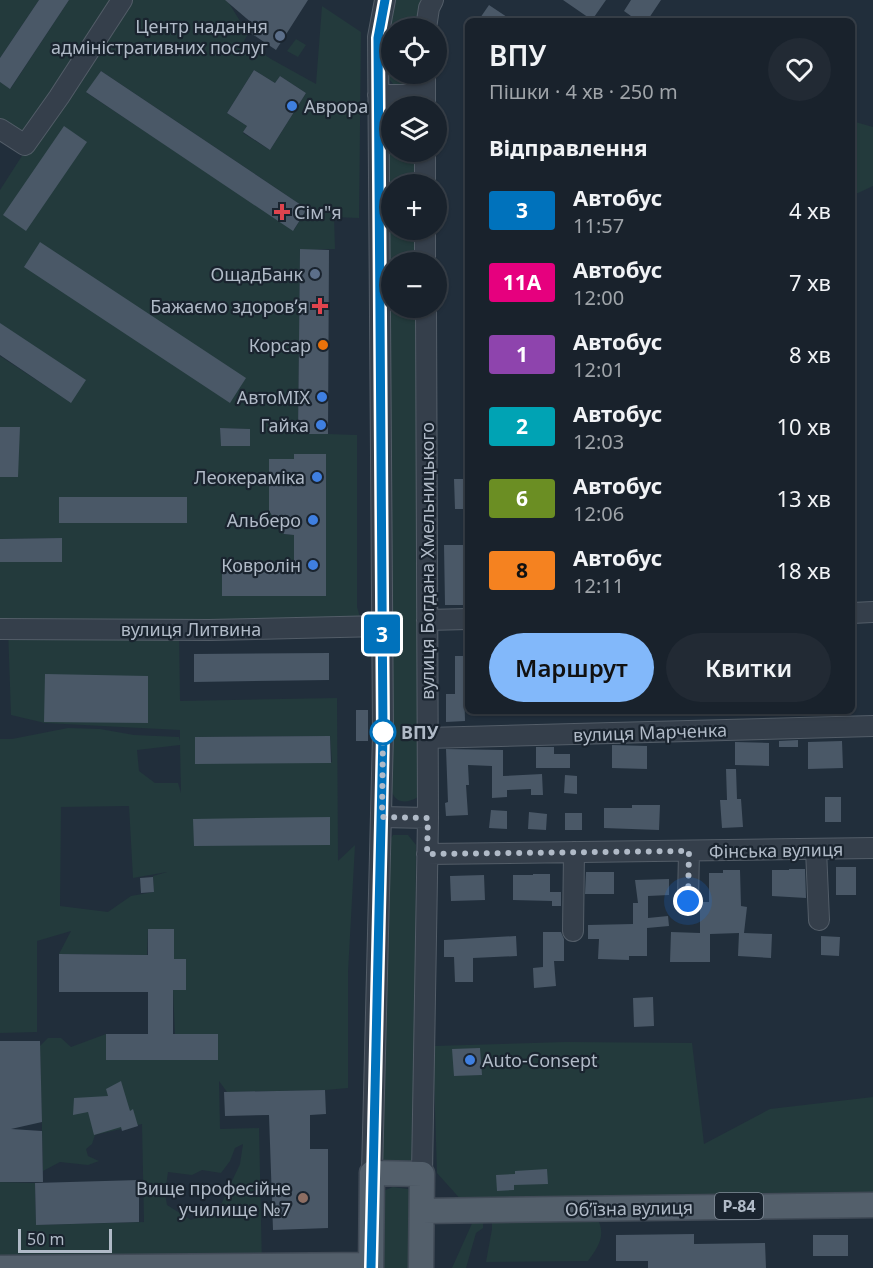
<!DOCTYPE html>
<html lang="uk">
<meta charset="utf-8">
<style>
body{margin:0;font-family:"Noto Sans",sans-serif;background:#222a34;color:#f1f3f6;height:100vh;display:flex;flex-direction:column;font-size:22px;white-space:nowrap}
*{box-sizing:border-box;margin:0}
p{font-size:20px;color:#9fa4a9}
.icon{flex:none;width:33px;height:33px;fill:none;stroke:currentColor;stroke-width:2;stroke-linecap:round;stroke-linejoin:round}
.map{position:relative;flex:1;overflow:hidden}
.side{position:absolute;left:465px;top:18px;width:390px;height:696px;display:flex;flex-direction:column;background:#19222c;border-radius:9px;box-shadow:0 2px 4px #0004,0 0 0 2px #373f48}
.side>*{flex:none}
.badge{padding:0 12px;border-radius:4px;font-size:21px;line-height:39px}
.buttons{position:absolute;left:381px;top:18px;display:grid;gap:12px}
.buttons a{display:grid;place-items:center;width:66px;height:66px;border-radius:50%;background:#19222c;box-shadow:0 2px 4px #0004,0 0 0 2px #373f48;font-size:30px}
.scale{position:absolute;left:18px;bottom:15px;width:94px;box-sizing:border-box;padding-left:6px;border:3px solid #b0bac7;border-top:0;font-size:16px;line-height:21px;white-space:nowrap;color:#b0bac7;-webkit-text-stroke:4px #1a242f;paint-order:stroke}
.you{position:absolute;width:30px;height:30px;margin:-15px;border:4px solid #fff;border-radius:50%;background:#1a73e8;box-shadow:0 0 0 9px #1a73e833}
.map>.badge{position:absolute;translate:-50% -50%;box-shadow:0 0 0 3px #fff}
h2{padding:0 24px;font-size:22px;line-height:54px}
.round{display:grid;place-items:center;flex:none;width:63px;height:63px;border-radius:32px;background:#222a34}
.head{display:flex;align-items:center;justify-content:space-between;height:102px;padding:0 24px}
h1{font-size:28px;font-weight:600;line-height:45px}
.action{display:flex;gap:12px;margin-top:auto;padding:12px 24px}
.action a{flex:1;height:69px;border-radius:36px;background:#82b8fa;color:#111;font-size:24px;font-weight:600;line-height:69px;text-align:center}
.action a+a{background:#222a34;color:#f1f3f6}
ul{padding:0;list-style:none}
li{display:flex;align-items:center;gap:18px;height:72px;padding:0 24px}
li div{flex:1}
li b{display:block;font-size:22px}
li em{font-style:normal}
li .badge{min-width:66px;font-weight:700;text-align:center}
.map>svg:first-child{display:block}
.green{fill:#233a3c;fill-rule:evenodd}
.building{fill:#4a5867}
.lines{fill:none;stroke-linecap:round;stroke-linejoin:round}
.minor-casing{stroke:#535d68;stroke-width:22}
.major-casing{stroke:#414b57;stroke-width:27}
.minor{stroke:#353f4b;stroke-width:20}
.major{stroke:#535f6b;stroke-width:24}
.line-casing{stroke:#fff;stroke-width:14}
.line{stroke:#0072bc;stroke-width:9}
.walk{stroke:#b0bac7;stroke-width:6;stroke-dasharray:0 10.8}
.service-dot{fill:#5c6f8a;stroke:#1a242f;stroke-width:2}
.shop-dot{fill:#3f7fe0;stroke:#1a242f;stroke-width:2}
.health-dot{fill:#e0444e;stroke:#1a242f;stroke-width:2}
.food-dot{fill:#e8710a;stroke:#1a242f;stroke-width:2}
.stop-dot{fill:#fff;stroke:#0072bc;stroke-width:3}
.education-dot{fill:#8d6e63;stroke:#1a242f;stroke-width:2}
.labels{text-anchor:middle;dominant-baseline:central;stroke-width:4.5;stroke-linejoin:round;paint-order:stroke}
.shield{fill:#1a242f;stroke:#838d99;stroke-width:1.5}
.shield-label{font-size:16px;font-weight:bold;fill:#b0bac7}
.poi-label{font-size:18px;fill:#b0bac7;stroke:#1a242f;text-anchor:end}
.street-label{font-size:18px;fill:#b0bac7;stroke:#1a242f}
.stop-label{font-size:18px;font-weight:bold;fill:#b0bac7;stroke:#1a242f;text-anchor:start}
</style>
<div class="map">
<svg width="873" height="1268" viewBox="0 0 873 1268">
<rect width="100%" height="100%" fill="#212e3b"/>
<path class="green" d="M0 0H39L0 58Z
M69 0H227L248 34 244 41 271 59 316 84 322 6 361 32 359 218 334 217 335 249 300 250 298 433 357 435V607L360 617 179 630 180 701 337 698 338 861 355 845 348 972V1088L325 1090 227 1092 219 1081 220 1129 259 1128 262 1265 0 1268V1182L35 1183 36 1225 144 1222 142 1124 95 1135 92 1144 86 1149 88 1156 99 1161 88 1165 60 1162 43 1171 40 1046 48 1038H61L71 1047 106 1034V1060L218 1059 217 1034H175L173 990H186V960L174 959 173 929H148L147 955 59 954 71 931 37 941V1032L0 1033V739H12L68 728 100 729 134 735 179 737 180 741V730L45 723 11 715 8 629 0 628V562H62V538L0 539V356L70 402 0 323V190L65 89 25 145 0 129V82L11 88ZM254 70 275 83 280 76 306 93 270 150 243 133 247 126 227 113ZM101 71 307 209 294 230 87 93ZM220 428 250 429V446L221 445ZM294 454H326V596L222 595V566H294V535L284 534 269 510V459H294ZM330 736 332 762 195 763V737ZM180 745 181 793 178 783H155L139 771 137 750ZM129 806 133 878 167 872 153 876 154 892 131 896 108 912 60 906 61 807ZM243 1144 240 1164 218 1211 191 1220 167 1205 165 1193 168 1172 192 1175 202 1170 221 1173 230 1161 235 1148Z
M393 0H425L420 28H392V74H417C412 85 405 85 393 84L387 76 388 22Z
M296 39 306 45 298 57 287 51Z
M391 109 392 152H417V184H392V230H417V262H392V308H417L418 797C406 804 395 804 391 789L388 117Z
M852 121 873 127V186L858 193H852Z
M393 835H408L416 845 414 1159 410 1165 386 1164 382 1156 388 844Z
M566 1042 692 1043 704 1144 770 1109 873 1097V1193L463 1202 437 1173 433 1046Z
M393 1187 408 1189 414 1198 413 1268H379L383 1191Z
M596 1216C607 1234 599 1246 588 1261L486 1262 492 1229V1217Z
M474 1219 483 1221V1228L476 1233 466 1268H452Z"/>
<path class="building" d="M39 0H69L10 89 0 82V58Z
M225 0H308L276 50 249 32 253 24Z
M563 0H606L592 20Z
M631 0H661L647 21H638L624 11Z
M489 5 513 21H478Z
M254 70 275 83 280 76 306 93 270 150 243 132 247 126 227 113Z
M101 71 307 209 293 231 86 92Z
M64 126 87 142 26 231 3 215Z
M40 242 246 378 230 403 24 267Z
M300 249 329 250 328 434H298Z
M0 323 86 380 71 403 0 355Z
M0 427H20L18 477H0Z
M220 428 250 429V446H221Z
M294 454H326V596H222V566H294V535L284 534 269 511V459H294Z
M454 479H468V509H455Z
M59 497H187V523H59Z
M62 538V562H0V539Z
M444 545H468V605H445Z
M329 653V680L194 682V654Z
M455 656H468V683L464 684 465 721 446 722V694H455Z
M45 674 148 676V723L44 722Z
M356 710H368V741H356Z
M330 736 331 763 195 764V737Z
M798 740V747H779V741Z
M842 741 843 768 808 769V742Z
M735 742 769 743V766L735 765Z
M612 745 647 746V769L612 768Z
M536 747H554V754H570V768H536Z
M446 749 503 750V776L542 774 543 795H531V789L507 790V797L492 798V766L468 765 469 785H466L468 815 446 816 445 803 448 802Z
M726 769H736L737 799H741L743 827 722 828 720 800H727Z
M565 775 577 776V794L564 793Z
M825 797H841V822H825Z
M632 805H660L659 830 604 828V808H632Z
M491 810 507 811V829L489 828Z
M529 812 547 814 546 830 528 829Z
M565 813H582V830H565Z
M330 817V845L194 846 193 819Z
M836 867H856V895H836Z
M789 869H805L806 898 772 896V870H789Z
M723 870H740L741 906 747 907 744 933 772 934 771 958 738 956 739 933 710 934V962H670L671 932 700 933V902H709V873H723Z
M586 872H614V894H585Z
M533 874H550V892H561V906H552V901L513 900V875H533Z
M484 875 485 900 451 901 450 876Z
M153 877 154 892 141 893 140 878Z
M669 879V895L648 896V918L668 916 669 926 647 928V956H629V960L598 959 599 939H588V925L633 924V903H638L635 880Z
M148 929H174V959H186V990H173V1034H218V1060H106V1034H148V992H59V954L148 955Z
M543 932H561L564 939V961H554L556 986 534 988 533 968 543 967Z
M516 936 517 956 473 958V982H455L454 957H444V940Z
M821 936 840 937 839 956 821 955Z
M653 997 654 1026 634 1027 633 998Z
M0 1041H40L42 1122 11 1129 42 1131 43 1182H0Z
M480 1048 482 1075 454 1076 452 1049Z
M121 1081 130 1111 133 1109 138 1126 122 1131 121 1127 94 1135 88 1112 73 1115 74 1098 108 1096 106 1089Z
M325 1090 326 1114 310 1115V1149H328V1228L273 1230 269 1115 225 1116 224 1092Z
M547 1169 548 1184 514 1185V1190L497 1191 496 1175 515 1174V1171Z
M139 1180V1222L36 1225 35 1183Z
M694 1234V1244L765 1243 766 1268H648V1261H616V1235Z
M813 1235H848V1256H813Z"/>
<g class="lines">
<g class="minor-casing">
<path id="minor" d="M426 28 429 8 433 0
M425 74V106
M378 95H425
M0 129 25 145 59 97 122 0
M425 152V184
M425 230V262
M852 613 873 612
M427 620 468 619
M0 629 209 630 382 626
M427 738 873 726
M382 817 428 818
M816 849 819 920
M427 854 873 848
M688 901 689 851
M573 931 574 852
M372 1173 383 734 378 37 385 0
M422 1174 428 818 426 308"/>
</g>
<g class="major-casing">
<path id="major" d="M422 1211 873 1205
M0 1268 371 1265
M371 1268 372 1173 422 1174 421 1268"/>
</g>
<use href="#minor" class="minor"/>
<use href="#major" class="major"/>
</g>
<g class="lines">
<g class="line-casing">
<path id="line" d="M371 1268 383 734 378 38 385 0"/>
</g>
<use href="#line" class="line"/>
<path class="walk" d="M383 732 382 817 428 818 427 854 689 851 688 901"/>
</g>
<g class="service-dot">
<circle cx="280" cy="36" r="6"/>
<circle cx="315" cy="274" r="6"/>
</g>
<g class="shop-dot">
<circle cx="292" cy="106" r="6"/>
<circle cx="322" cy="397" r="6"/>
<circle cx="321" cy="425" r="6"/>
<circle cx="317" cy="477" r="6"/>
<circle cx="313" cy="520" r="6"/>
<circle cx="313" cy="565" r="6"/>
<circle cx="470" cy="1060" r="6"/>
</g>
<g class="health-dot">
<path d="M279 203h6v6h6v6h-6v6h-6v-6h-6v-6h6z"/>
<path d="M317 297h6v6h6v6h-6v6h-6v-6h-6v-6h6z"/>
</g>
<circle class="food-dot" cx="323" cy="345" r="6"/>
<circle class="stop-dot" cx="383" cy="732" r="12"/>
<circle class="education-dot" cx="303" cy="1198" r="6"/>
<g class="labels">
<rect class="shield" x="715" y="1193" width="48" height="26" rx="4.5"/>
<g class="shield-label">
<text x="739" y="1206">Р-84</text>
</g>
<g class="poi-label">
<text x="268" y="26">Центр надання<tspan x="268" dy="21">адміністративних послуг</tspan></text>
<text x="304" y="106" text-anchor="start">Аврора</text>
<text x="294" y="212" text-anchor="start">Сім"я</text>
<text x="303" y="274">ОщадБанк</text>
<text x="308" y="306">Бажаємо здоровʼя</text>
<text x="311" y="345">Корсар</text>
<text x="310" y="397">АвтоMIX</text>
<text x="309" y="425">Гайка</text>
<text x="305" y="477">Леокераміка</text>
<text x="301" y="520">Альберо</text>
<text x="301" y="565">Ковролін</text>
<text x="482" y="1060" text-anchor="start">Auto-Consept</text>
<text x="291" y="1188">Вище професійне<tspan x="291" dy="21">училище №7</tspan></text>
</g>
<g class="street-label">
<text transform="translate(427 561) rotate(-90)">вулиця Богдана Хмельницького</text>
<text x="191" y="629">вулиця Литвина</text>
<text transform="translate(650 732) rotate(-2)">вулиця Марченка</text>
<text transform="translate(776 850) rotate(-1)">Фінська вулиця</text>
<text transform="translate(629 1208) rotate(-1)">Обʼїзна вулиця</text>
</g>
<g class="stop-label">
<text x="401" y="732">ВПУ</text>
</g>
</g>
</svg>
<div class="buttons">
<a><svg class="icon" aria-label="locate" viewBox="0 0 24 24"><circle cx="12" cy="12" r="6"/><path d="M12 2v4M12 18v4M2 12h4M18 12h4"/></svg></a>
<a><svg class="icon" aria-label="layers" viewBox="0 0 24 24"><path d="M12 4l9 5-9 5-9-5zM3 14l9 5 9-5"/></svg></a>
<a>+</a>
<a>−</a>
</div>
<div class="scale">50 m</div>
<div class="you" style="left:688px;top:901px"></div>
<b class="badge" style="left:382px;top:634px;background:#0072bc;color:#fff">3</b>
<section class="side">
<div class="head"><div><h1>ВПУ</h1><p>Пішки · 4 хв · 250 m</p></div><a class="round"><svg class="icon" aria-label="heart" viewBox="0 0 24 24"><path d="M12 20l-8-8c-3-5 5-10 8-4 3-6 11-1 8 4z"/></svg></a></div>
<h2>Відправлення</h2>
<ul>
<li><span class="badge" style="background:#0072bc;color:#fff">3</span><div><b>Автобус</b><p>11:57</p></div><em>4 хв</em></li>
<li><span class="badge" style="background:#e6007e;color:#fff">11А</span><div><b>Автобус</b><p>12:00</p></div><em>7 хв</em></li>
<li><span class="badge" style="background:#8e44ad;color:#fff">1</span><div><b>Автобус</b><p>12:01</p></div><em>8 хв</em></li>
<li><span class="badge" style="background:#00a3b4;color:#fff">2</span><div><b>Автобус</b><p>12:03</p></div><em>10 хв</em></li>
<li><span class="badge" style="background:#6b8e23;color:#fff">6</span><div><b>Автобус</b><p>12:06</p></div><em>13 хв</em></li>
<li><span class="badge" style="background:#f58220;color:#111">8</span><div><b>Автобус</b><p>12:11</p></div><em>18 хв</em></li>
</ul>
<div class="action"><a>Маршрут</a><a>Квитки</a></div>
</section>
</div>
